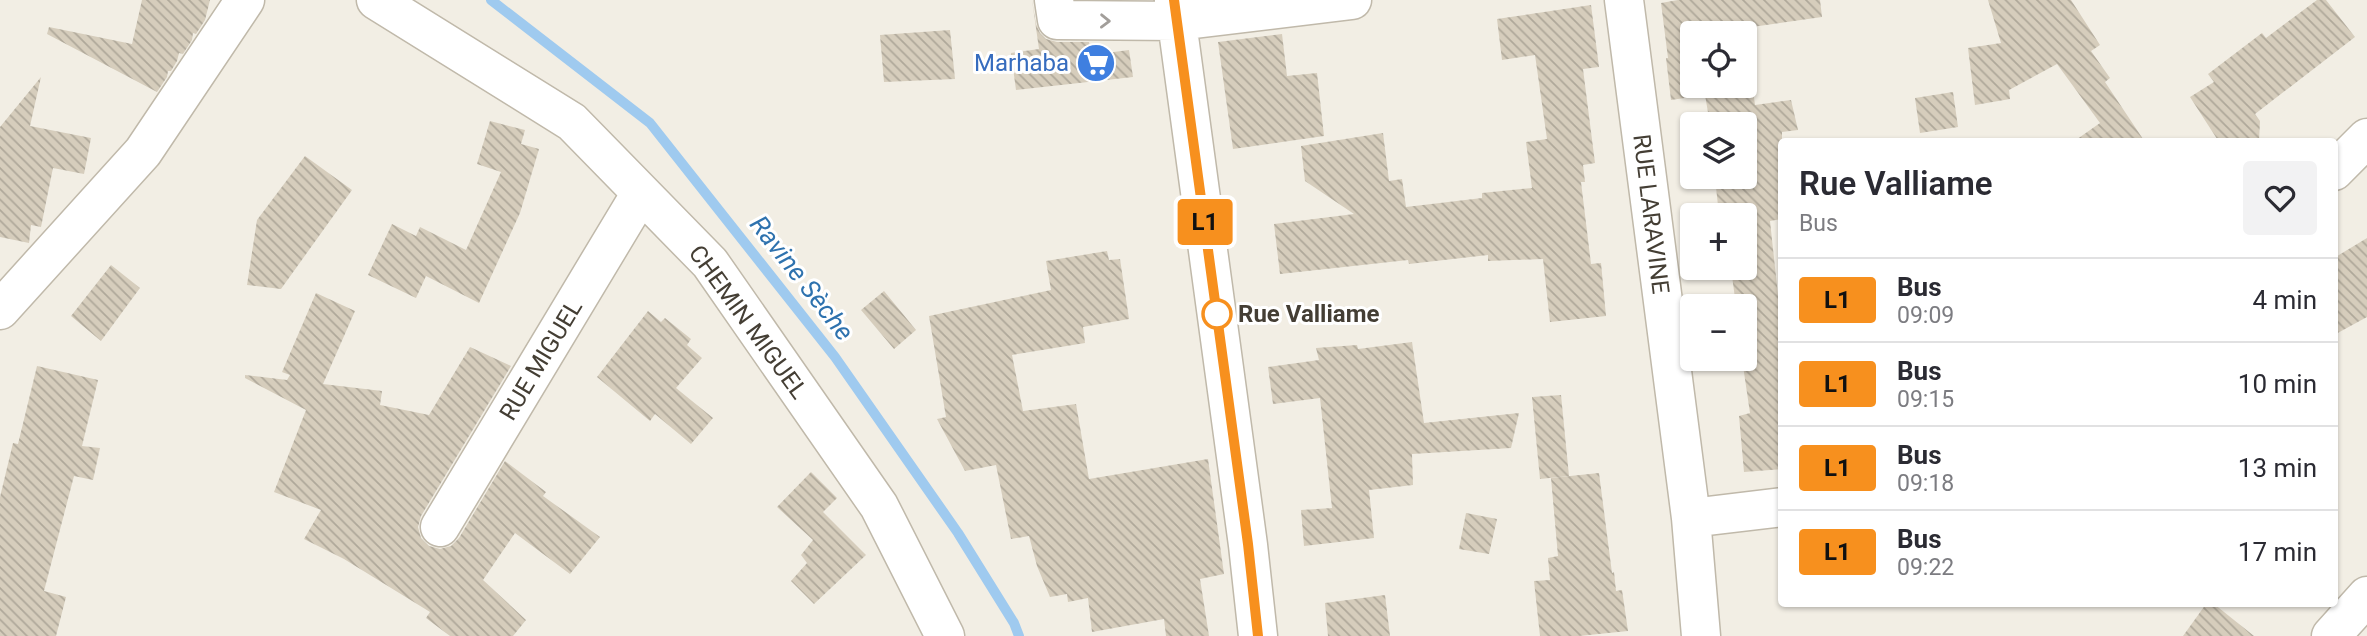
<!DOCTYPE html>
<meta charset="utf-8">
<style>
body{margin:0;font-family:Roboto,sans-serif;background:#f2f2f3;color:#2b2b33;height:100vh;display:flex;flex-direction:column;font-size:26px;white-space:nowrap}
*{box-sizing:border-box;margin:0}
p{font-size:23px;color:#7c7c81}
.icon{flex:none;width:38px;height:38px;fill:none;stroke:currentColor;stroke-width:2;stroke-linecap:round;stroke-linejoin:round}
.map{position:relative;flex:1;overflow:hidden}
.side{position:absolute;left:1778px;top:138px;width:560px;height:469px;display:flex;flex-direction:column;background:#fff;border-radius:7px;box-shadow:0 2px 5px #0004}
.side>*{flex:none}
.badge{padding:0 14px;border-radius:5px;font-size:24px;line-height:46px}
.fabs{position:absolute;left:1680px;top:21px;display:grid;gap:14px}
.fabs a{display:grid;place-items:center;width:77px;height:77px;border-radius:7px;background:#fff;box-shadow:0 2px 5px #0004;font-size:35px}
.map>.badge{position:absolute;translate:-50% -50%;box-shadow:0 0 0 4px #fff}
.round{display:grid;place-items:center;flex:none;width:74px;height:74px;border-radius:7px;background:#f2f2f3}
.headline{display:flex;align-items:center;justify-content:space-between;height:119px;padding:0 21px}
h1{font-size:33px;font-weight:600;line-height:52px}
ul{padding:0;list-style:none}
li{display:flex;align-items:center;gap:21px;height:84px;padding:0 21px;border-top:2px solid #e1e1e2}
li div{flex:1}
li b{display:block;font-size:26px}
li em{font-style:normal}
li .badge{min-width:77px;font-weight:700;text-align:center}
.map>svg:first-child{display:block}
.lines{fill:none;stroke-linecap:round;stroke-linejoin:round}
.stream{stroke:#9fcaef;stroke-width:10}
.building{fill:url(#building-back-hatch);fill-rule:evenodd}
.minor-casing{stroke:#c0b9aa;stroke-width:41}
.minor{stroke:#fff;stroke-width:38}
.oneway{stroke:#a29e9a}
.line-casing{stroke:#fff;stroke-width:16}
.line{stroke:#f7901e;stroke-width:10}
.stop-dot{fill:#fff;stroke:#f7901e;stroke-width:3.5}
.labels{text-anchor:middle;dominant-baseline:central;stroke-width:6;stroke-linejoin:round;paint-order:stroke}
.shop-label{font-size:24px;fill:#366cbe;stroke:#fff;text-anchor:end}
.street-label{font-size:24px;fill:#443e34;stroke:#fff}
.stop-label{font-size:24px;font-weight:bold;fill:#443e34;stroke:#fff;text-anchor:start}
.water-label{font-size:26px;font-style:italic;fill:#2e72ae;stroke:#fff}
</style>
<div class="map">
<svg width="2367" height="636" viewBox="0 0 2367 636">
<defs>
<pattern id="building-back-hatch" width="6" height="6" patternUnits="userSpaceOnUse" patternTransform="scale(1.75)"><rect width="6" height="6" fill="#d6cdbc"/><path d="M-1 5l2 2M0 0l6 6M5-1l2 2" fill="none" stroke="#afa89a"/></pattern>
</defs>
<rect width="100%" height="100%" fill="#f2eee4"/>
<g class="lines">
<path class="stream" d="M491 0 650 123 835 357 958 533 1014 623 1019 636"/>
</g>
<path class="building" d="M142 0H210L205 20 196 34 193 33 192 40 183 54 179 53 177 61 171 71H168L167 77 157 92 47 34 49 27 132 44Z
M1032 0 1036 24 1040 33 1046 39 1057 42H1089L1091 55 1129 50 1133 77 1016 90 1011 53 1039 49Z
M1678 0H1820L1822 17 1745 28 1755 105 1791 100 1798 130 1782 132V219L1770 221 1782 332V469L1744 472 1739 416 1750 413 1742 359H1745V306H1736L1731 268H1745V215H1719L1716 187 1745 183V124H1710L1705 95 1671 100 1666 58H1668L1661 3ZM1692 33H1745V86H1692Z
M1988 0H2071L2100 45 2091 51 2110 78 2105 82 2145 142H2073L2100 123 2057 64 2009 90 2010 99 1975 105 1968 48 2001 43Z
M2317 0H2326L2355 37 2255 114 2260 121 2259 142H2219L2190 97 2214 82 2208 74 2262 33 2266 38Z
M1591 5 1599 67 1583 69 1595 163 1583 165 1585 182H1581L1591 264 1601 263 1606 316 1550 322 1543 259 1488 261V255L1409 264 1408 260 1280 274 1274 224 1354 214 1305 181 1301 146 1383 133 1389 181 1402 179 1406 207 1482 198V193L1532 188 1526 142 1547 139 1535 55 1502 60 1497 19Z
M950 30 955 79 884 82 880 35Z
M1282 34 1287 76 1317 73 1324 136 1233 149 1218 42Z
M41 77 30 126 91 138 84 174 53 168 41 227 31 225 29 243 0 237V127Z
M1953 92 1958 127 1920 133 1915 98Z
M490 121 525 130 521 144 539 149 520 213 479 303 426 276 416 298 368 275 392 224 416 236 420 227 466 250 501 172 477 164Z
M305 156 352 190 281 289 247 285 257 220Z
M2367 238V317L2334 335V258Z
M1107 251 1109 260 1120 259 1129 319 1083 327 1085 343 1012 355 1023 411 1076 404 1089 479 1208 459 1224 574 1200 579 1209 636H1166L1164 619 1092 632 1088 598 1068 602 1067 594 1050 597 1037 566 1029 536 1011 539 996 465 965 471 937 419 946 417 929 316 1051 290 1046 261Z
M111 265 140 288 101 341 71 316Z
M884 291 916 330 894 349 861 310Z
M316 293 355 311 323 384 382 391 380 405 429 415 470 347 511 366 421 516 418 527 421 538 429 546 440 549 451 546 459 538 505 461 546 492 543 496 600 537 570 574 515 533 483 580 526 620 513 636H450L426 618 430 612 344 559 304 539 321 510 274 492 306 410 245 378V375L287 380 290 375 282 372Z
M648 311 661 322 665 318 691 339 687 345 702 358 676 388 713 418 691 444 655 414 650 421 597 377Z
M1412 342 1424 423 1519 413 1511 448 1412 454 1413 485 1369 490 1374 538 1304 546 1301 510 1332 508 1320 398 1273 404 1268 367 1319 360 1316 348 1357 345 1358 349Z
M37 366 98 380 82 446 100 448 93 480 74 476 44 591 66 597 56 636H0V497L13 443 18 444Z
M1561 395 1569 476 1540 479 1532 397Z
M811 472 837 498 823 512 866 555 814 604 791 581 807 563 801 555 813 540 777 507Z
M1599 473 1612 573 1614 572 1616 591 1622 590 1628 631 1579 636H1540L1534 581 1550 580 1548 558 1558 556 1551 478Z
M1466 513 1497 519 1489 554 1459 549Z
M1385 595 1390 636H1328L1325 603Z
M2206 604H2214L2254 636H2183Z"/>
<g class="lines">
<g class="minor-casing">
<path id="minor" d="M376 0 572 122 710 263 879 506 945 636
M1054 0 1057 20 1178 21 1352 0
M1174 0 1248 545 1258 636
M1624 0 1691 518 1701 636
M2334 171 2367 138
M0 310 143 152 245 0
M1691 518 1782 507
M440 527 641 193
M2331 636 2367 596"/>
</g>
<use href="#minor" class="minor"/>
</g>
<defs><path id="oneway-chevron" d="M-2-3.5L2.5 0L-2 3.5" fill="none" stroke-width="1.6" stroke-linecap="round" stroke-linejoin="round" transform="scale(1.75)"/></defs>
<use class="oneway" href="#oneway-chevron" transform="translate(1105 21) rotate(1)"/>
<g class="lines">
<g class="line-casing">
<path id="line" d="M1174 0 1248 544 1258 636"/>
</g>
<use href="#line" class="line"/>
</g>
<defs>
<g id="supermarket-disc" transform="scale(2.0125)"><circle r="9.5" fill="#3f7fe0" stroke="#fff"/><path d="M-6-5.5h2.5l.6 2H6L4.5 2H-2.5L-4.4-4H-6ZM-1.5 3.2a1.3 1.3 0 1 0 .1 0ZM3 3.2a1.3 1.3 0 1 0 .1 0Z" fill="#fff"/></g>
</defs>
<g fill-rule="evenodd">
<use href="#supermarket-disc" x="1096" y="63"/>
</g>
<circle class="stop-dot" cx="1217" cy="314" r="14"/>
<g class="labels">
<g class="shop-label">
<text x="1069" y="63">Marhaba</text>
</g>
<g class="street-label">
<text transform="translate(1651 214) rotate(83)">RUE LARAVINE</text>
<text transform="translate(748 322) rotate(54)">CHEMIN MIGUEL</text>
<text transform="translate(541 360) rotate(-59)">RUE MIGUEL</text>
</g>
<g class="stop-label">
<text x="1238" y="314">Rue Valliame</text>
</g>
<g class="water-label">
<text transform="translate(802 278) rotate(52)">Ravine Sèche</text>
</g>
</g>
</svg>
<div class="fabs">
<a><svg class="icon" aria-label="locate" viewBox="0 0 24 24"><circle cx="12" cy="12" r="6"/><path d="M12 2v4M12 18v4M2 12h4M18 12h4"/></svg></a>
<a><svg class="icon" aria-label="layers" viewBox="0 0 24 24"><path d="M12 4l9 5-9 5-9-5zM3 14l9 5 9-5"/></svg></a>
<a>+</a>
<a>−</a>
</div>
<b class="badge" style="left:1205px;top:222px;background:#f7901e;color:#111">L1</b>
<section class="side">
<div class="headline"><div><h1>Rue Valliame</h1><p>Bus</p></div><a class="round"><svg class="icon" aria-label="heart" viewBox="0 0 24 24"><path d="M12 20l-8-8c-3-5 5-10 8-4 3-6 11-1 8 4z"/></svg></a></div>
<ul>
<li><span class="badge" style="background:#f7901e;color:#111">L1</span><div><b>Bus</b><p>09:09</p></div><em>4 min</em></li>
<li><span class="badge" style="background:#f7901e;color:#111">L1</span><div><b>Bus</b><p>09:15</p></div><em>10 min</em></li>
<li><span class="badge" style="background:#f7901e;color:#111">L1</span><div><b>Bus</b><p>09:18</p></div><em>13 min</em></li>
<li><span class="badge" style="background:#f7901e;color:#111">L1</span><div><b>Bus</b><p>09:22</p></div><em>17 min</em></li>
</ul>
</section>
</div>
